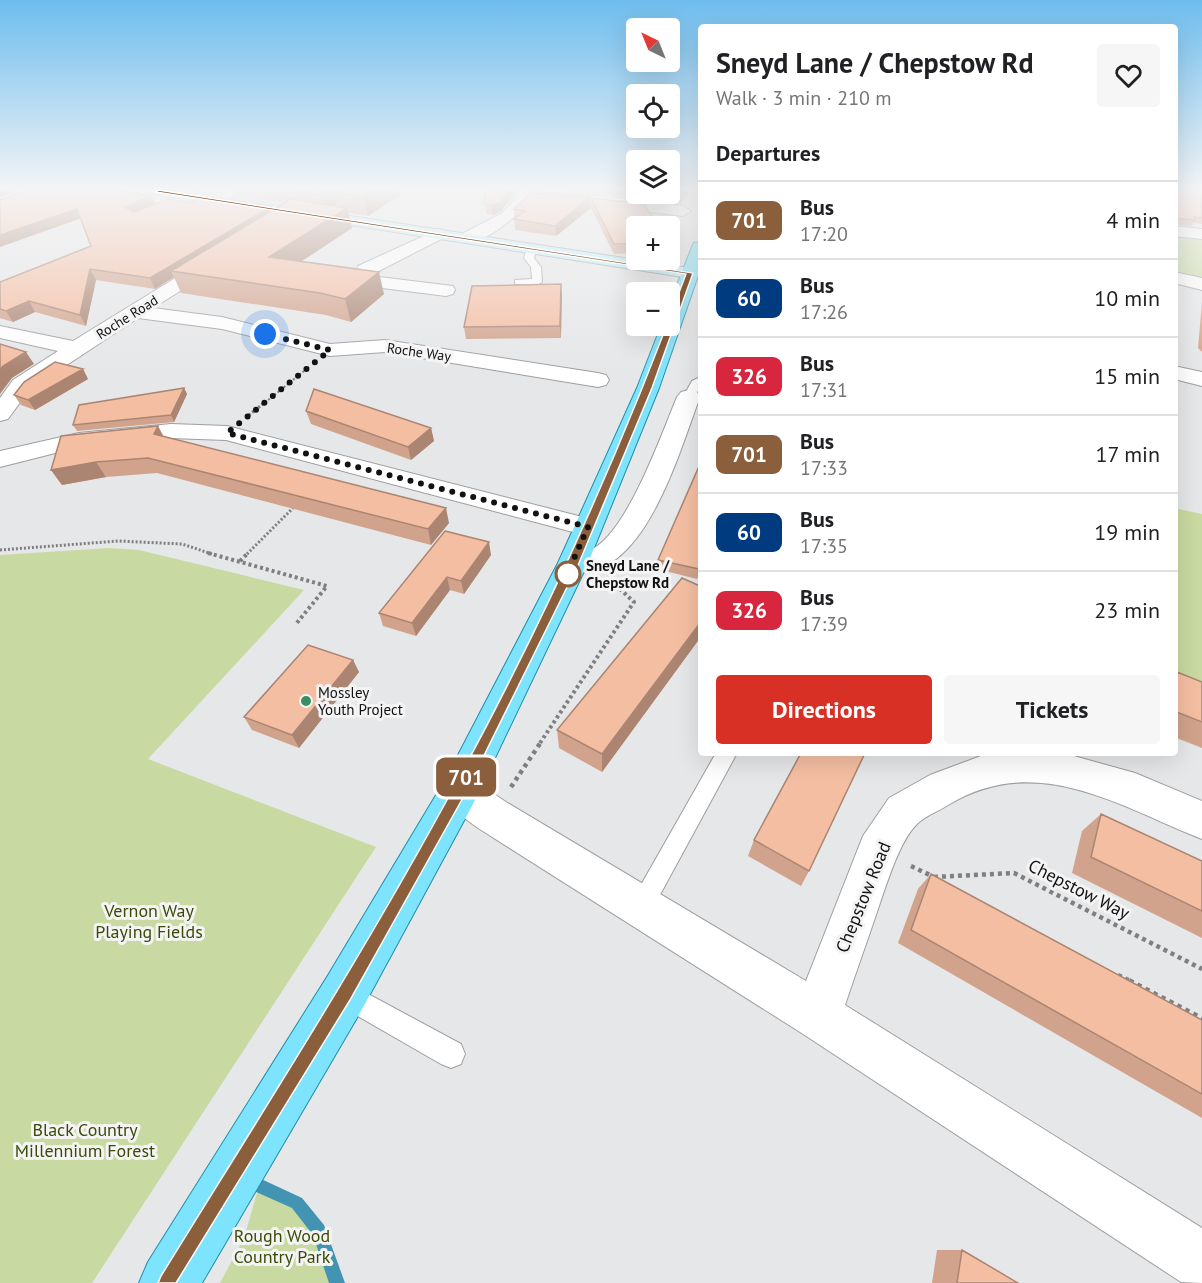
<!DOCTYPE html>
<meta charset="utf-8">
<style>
body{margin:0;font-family:"PT Sans",sans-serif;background:#f6f6f6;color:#202124;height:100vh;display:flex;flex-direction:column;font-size:22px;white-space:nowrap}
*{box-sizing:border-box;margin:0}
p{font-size:20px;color:#757577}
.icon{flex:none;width:33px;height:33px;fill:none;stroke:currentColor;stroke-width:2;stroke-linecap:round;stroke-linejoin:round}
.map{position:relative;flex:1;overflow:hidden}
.side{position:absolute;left:698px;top:24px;width:480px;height:732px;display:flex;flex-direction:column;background:#fff;border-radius:6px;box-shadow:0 6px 24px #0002}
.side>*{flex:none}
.badge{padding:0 12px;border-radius:9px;font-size:21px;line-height:39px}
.needle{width:39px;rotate:317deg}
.fabs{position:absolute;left:626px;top:18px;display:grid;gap:12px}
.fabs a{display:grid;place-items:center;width:54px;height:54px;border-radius:6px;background:#fff;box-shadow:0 6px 24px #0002;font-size:30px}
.you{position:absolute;width:30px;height:30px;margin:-15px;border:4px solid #fff;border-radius:50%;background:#1a73e8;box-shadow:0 0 0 9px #1a73e833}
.map>.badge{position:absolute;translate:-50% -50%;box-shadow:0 0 0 3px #fff}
h2{padding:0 18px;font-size:22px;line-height:54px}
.round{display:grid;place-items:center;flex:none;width:63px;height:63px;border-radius:6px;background:#f6f6f6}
.head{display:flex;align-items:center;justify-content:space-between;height:102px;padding:0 18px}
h1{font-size:28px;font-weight:600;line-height:45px}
.primary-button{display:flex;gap:12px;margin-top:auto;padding:12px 18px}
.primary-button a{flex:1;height:69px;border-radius:6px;background:#d93025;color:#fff;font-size:24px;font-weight:600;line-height:69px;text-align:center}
.primary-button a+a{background:#f6f6f6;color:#202124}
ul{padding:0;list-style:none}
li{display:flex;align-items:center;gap:18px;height:78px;padding:0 18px;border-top:2px solid #e0e0e0}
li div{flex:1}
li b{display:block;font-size:22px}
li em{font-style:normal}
li .badge{min-width:66px;font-weight:700;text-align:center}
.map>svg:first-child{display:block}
.green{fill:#c8daa1}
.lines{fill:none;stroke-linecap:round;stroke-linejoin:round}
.stream{fill:#4393b2;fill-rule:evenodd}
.lane-casing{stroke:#9e9ea0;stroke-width:2}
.street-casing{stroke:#9e9ea0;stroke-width:2}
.secondary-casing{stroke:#9e9ea0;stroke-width:2}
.primary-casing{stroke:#208ea9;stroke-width:2}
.path-far4{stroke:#7f7f80;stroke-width:2;stroke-dasharray:2 2;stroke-linecap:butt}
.path-far3{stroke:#7f7f80;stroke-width:3;stroke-dasharray:2 2;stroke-linecap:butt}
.path-far2{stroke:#7f7f80;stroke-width:4;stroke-dasharray:3 3;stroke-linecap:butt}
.path-far1{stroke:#7f7f80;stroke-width:4.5;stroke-dasharray:4 4;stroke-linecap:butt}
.path{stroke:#7f7f80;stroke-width:6;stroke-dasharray:4.5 4.5;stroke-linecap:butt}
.lane{fill:#fff;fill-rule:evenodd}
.street{fill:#fff;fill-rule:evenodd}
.secondary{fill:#bef1fe;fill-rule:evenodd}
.primary{fill:#7ee3fc;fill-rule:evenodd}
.wall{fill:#d2a38c}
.shaded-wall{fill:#ab8572}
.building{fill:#f4bea3;stroke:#ab8572;stroke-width:1.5}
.line{fill:#8b5e3c;stroke:#fff;stroke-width:1.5}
.walk{stroke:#121212;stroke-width:6;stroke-dasharray:0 10.8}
.stop-dot{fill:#fff;stroke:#8b5e3c;stroke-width:3}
.poi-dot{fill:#398f63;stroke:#f4f4f5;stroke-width:2}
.labels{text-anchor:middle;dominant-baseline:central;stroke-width:6;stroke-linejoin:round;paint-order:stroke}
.far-street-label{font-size:14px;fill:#121212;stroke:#f4f4f5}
.stop-label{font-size:15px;font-weight:bold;fill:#121212;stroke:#f4f4f5;text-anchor:start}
.poi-label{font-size:15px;fill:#121212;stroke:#f4f4f5;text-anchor:start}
.near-street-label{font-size:18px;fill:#121212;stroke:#f4f4f5}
.near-park-label{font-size:18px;fill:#3a4a04;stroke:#f4f4f5}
</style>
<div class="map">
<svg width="1202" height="1283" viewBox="0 0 1202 1283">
<rect width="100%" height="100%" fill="#e6e7e8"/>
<path class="green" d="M1174 233 1202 237V280L1175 274Z
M1174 508 1202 514V681L1175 676Z
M109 548 139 550 304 590 148 759 376 847 92 1283H0V555Z
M259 1186 297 1203 319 1230 337 1283H220L244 1238Z"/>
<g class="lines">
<path class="stream" d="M259 1178 302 1198 324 1225 345 1283H329L313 1235 292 1208 254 1191 251 1186 254 1181Z"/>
<g class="lane-casing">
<path id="lane" d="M230 191H241L221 202 214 200Z
M532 245 537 248 534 258 541 267 542 282 537 285 515 284V280L532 279 531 267 524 258 527 248Z
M700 377V387L693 400H685L683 397 692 381Z
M716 753H737L649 915 641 919 633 915 629 907 633 899Z
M344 981 461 1044 465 1054 461 1064 451 1068 441 1064 335 1003 331 994 335 985Z"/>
</g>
<g class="street-casing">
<path id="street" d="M519 191 600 196 683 206 691 211 683 216 600 206 531 201C518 215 482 247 462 242L460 238 462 234 502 213 519 195Z
M1174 226 1202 229V239L1174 236Z
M439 229 445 231 447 234 445 237 373 274 379 277 453 286 455 290 453 294 446 296 374 287 368 286 355 276 358 266Z
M214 257 220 258 223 262 220 266 153 308 222 317 330 344 385 340 598 373 606 375 609 380 606 385 598 387 385 352 330 356 222 329 138 318 29 390 8 419 0 421V398L13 380 58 351 0 338V326L73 341 208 258Z
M1174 272 1202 278V290L1174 283Z
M1174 366 1202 372V386L1174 379Z
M689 390 697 392 700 397C679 451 642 593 562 570L558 563 562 556C571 553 582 553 590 550 626 536 662 433 677 397L681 392Z
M171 424 227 426 598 521 602 527 598 533 588 536 226 440 171 438 79 447 0 467V451L79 433Z
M989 753H1063L1135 773 1202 801V839C1118 806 1037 751 948 805 939 811 925 816 917 824 900 840 887 883 879 906 868 939 856 972 845 1005L1202 1228V1283L1181 1282 800 1032 478 828 445 804 439 792 445 780 459 774 473 780 506 802 806 981 863 836 889 798 930 775Z"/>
</g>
<g class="secondary-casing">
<path id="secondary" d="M151 191H188L689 268 695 269 698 273 695 277 689 278 158 195Z"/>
</g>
<g class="primary-casing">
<path id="primary" d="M700 242V270L659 388 588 563 473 804 361 1011 202 1283H139L148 1262 327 977 445 780 558 563 637 388 661 326H669V305L692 247 694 243Z"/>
</g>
<path class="path-far4" d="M262 405 309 367"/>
<path class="path-far3" d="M249 415 264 403
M0 550 118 541 182 544 212 554
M247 554 296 505"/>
<path class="path-far2" d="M208 553 327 586 296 624
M240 561 248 553
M540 743 634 602 609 579"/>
<path class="path-far1" d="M511 787 541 742
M911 866 934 877
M934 877 1014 873 1202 969
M1118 975 1132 982"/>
<path class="path" d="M1129 981 1202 1019"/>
<use href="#lane" class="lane"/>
<use href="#street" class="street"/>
<use href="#secondary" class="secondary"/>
<use href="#primary" class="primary"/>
</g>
<path class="wall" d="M235 191H399L400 195 368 216 348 213 352 228 302 261 384 294 351 322 326 315 181 293 174 277 155 289 96 280 86 326 35 312 13 322 0 318V282L91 246 81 219 0 200 151 196 155 204 191 203 272 206 273 210 284 203 236 196Z
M485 191H517L501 211 493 215 486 214Z
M558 191H636V194H669V191H690L680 203 600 194Z
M1174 191H1202V224L1193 223 1192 226 1174 224Z
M590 197 591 208 556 236 515 230 514 209Z
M591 198 636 226V253L614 254 591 208Z
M561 284V338L466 339 464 327Z
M1202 302V352L1198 348Z
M83 369 88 379 35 410 21 405 14 395Z
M184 388 187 394 174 422 77 431 73 425Z
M306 411 431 428 434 441 411 460 311 424Z
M164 437 449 523 431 545 157 473 106 477 62 485 51 470Z
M700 463V570L697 579 657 569 658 560Z
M445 531 491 555 464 594 450 590 416 636 383 626 379 613Z
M700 586V638L602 772 559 748 557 730Z
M353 660 359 672 299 748 252 730 244 717Z
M1177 672 1202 682V748L1174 737V675Z
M1101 814 1202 861V938L1072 873 1082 831Z
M754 840 809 871 801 886 748 856Z
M931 874 1202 1020V1118L898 943 918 889Z
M937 1250H962L1018 1283H932Z"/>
<path class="shaded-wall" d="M0 191H16L0 197Z
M327 191H362L335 193 338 203 324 210 320 195Z
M373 191H399L400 195 368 216 364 197Z
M509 191H517L501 211 493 215 492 206Z
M683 191H690L680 203V194Z
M151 196 156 205 130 217 125 207Z
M590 197 591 208 556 236 555 226Z
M272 206 275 216 171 271 174 277 155 289 150 278Z
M347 208 352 228 276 278 269 257Z
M77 209 82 218 0 247V235Z
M90 269 96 280 86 326 80 315Z
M379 272 384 294 351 322 345 299Z
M561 284 562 296 561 338 560 326Z
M29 301 35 312 13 322 6 311Z
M26 352 34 364 12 378 0 394V370L3 366Z
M83 369 88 379 35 410 28 400Z
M184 388 187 394 174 422 171 415Z
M158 426 166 441 154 434Z
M431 428 434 441 411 460 408 447Z
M96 462 106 477 62 485 51 470Z
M446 508 449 523 431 545 428 529Z
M489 542 491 555 464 594 461 581Z
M700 564V570L697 579Z
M447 577 450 590 416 636 412 623Z
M700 623V638L602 772V754Z
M353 660 359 672 299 748 292 735Z"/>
<path class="building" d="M26 191H125L151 196 125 207 134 212 168 199 191 203 207 196 272 206 150 278 90 269 80 315 29 301 6 311 0 309V282L91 246 77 209 0 235V200Z
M296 191H327L320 195Z
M338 191H373L364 197 335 193Z
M485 191H509L500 202 492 206 484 204Z
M669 191H683L680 194 669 193Z
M1174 191H1202V218L1194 217 1195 220 1174 218Z
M531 193 590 197 555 226 514 219 525 211 514 209Z
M591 198 644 204 658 226H636V243L614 244Z
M291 199 347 208 269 257 379 272 345 299 320 293 171 271Z
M561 284 560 326 464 327 472 286Z
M0 344 26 352 3 366 0 370Z
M55 362 83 369 28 400 14 395 24 382Z
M184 388 171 415 73 425 79 405Z
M314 389 431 428 408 447 306 411Z
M158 426 154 434 446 508 428 529 148 458 96 462 51 470 61 436Z
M700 464V564L699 569 658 560Z
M445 531 489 542 461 581 447 577 412 623 379 613Z
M682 578 700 586V623L602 754 557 730Z
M308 645 353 660 292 735 244 717Z
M1177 672 1202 682V722L1174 711V694Z
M801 753H865L809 871 754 840Z
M1101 814 1202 861V911L1091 857Z
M931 874 1202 1020V1094L911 930Z
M962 1250 1018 1283H957Z"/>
<linearGradient id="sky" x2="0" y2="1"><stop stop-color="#6ebdee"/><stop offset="0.51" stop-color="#f4f4f5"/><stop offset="1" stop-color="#f4f4f5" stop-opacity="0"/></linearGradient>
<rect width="1202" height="371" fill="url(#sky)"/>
<path class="line" d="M158 190 693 273 652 388 579 563 464 796 350 1000 176 1283H158L161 1276C261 1114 364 954 454 787 544 622 621 451 686 274L156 192Z"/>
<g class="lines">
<path class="walk" d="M265 334 330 350 227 433 588 527 564 581 568 574"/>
</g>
<circle class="stop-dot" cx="568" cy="574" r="12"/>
<circle class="poi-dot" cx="306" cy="701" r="6"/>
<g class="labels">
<g class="far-street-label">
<text transform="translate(127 317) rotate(-32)">Roche Road</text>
<text transform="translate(419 352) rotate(8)">Roche Way</text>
</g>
<g class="stop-label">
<text x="586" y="565">Sneyd Lane /<tspan x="586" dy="17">Chepstow Rd</tspan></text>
</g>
<g class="poi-label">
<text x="318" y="692">Mossley<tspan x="318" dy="17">Youth Project</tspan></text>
</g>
<g class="near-street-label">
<text transform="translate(1079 889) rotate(27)">Chepstow Way</text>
<text transform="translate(863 897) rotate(-68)">Chepstow Road</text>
</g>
<g class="near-park-label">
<text x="149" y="910">Vernon Way<tspan x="149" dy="21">Playing Fields</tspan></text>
<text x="85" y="1129">Black Country<tspan x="85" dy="21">Millennium Forest</tspan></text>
<text x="282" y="1235">Rough Wood<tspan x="282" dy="21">Country Park</tspan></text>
</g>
</g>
</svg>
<div class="fabs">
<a><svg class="needle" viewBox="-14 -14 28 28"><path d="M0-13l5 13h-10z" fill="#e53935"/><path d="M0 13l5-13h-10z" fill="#757577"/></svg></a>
<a><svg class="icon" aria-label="locate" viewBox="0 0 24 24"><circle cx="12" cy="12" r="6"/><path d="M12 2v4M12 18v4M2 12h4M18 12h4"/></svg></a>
<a><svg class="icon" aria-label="layers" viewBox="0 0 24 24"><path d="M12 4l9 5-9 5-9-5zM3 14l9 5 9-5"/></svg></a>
<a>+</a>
<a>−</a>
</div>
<div class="you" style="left:265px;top:334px"></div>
<b class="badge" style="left:466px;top:777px;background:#8b5e3c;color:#fff">701</b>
<section class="side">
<div class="head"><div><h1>Sneyd Lane / Chepstow Rd</h1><p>Walk · 3 min · 210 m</p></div><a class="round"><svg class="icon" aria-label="heart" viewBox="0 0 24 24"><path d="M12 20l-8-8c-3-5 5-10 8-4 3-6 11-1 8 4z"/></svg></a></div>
<h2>Departures</h2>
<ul>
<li><span class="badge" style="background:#8b5e3c;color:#fff">701</span><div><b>Bus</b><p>17:20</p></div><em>4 min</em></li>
<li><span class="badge" style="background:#003b80;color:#fff">60</span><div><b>Bus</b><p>17:26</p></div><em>10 min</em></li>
<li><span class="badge" style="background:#d7263d;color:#fff">326</span><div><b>Bus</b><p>17:31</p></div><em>15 min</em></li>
<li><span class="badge" style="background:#8b5e3c;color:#fff">701</span><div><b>Bus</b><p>17:33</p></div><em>17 min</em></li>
<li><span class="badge" style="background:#003b80;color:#fff">60</span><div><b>Bus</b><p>17:35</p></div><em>19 min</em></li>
<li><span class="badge" style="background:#d7263d;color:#fff">326</span><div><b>Bus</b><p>17:39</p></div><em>23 min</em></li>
</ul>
<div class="primary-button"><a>Directions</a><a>Tickets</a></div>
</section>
</div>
